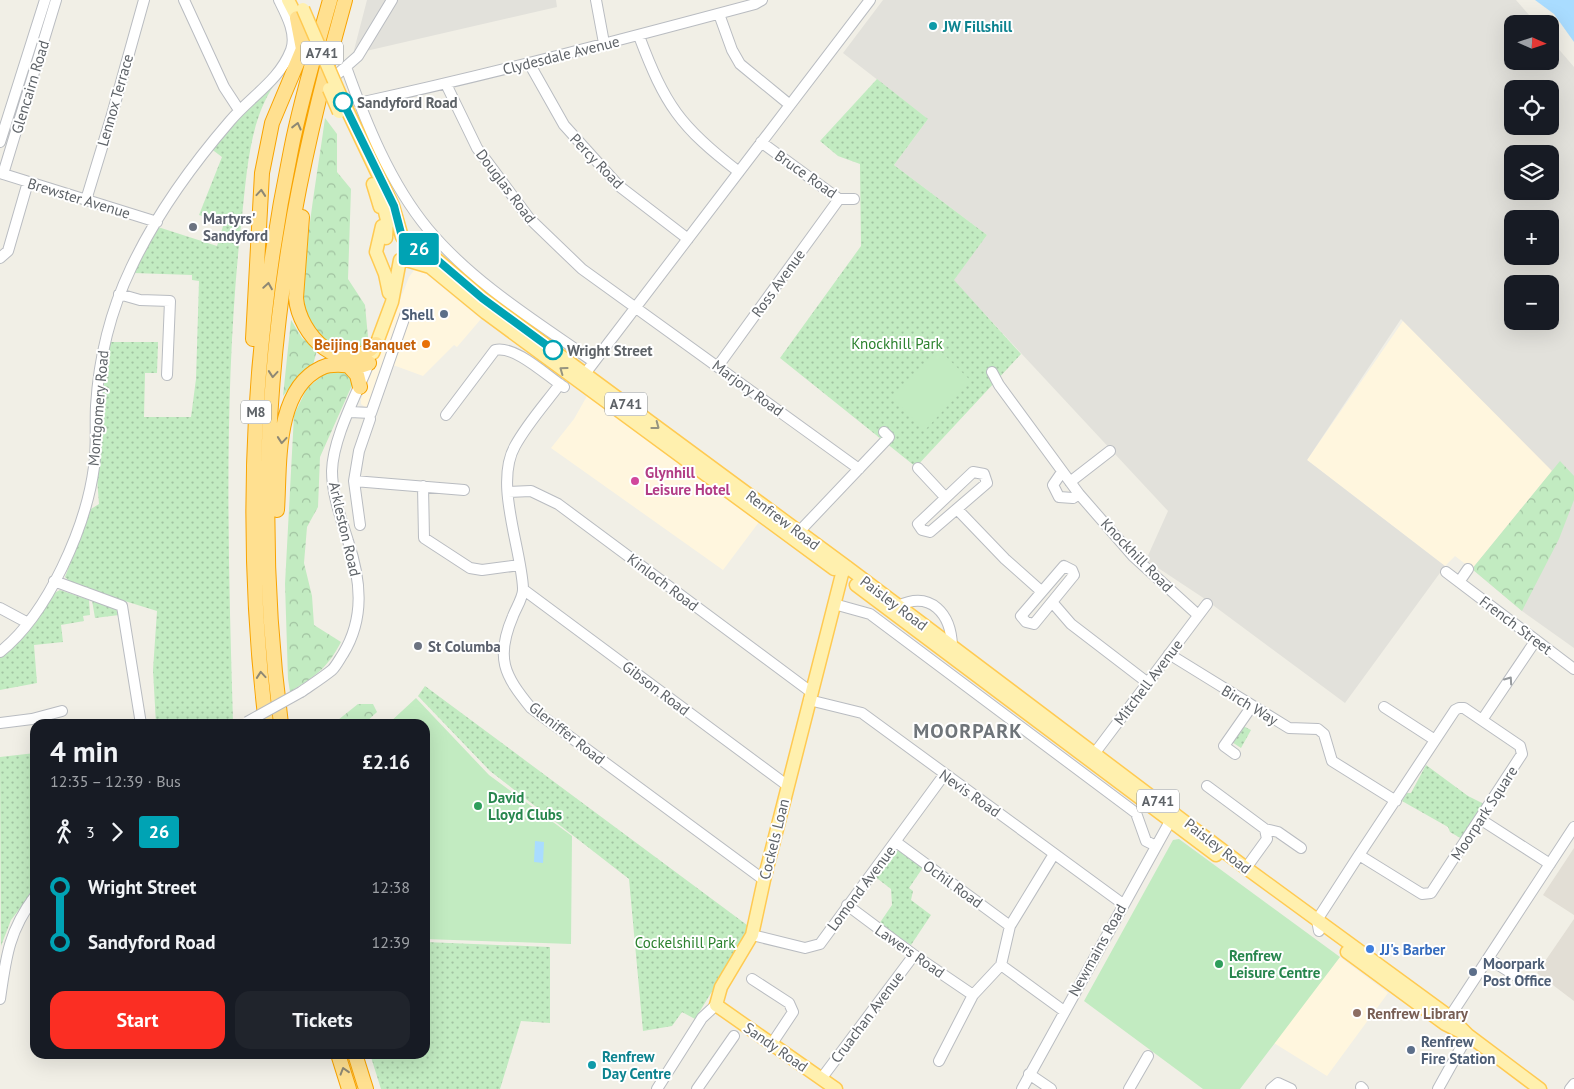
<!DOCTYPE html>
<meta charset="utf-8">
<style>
body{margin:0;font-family:"PT Sans",sans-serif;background:#20242c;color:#f1f3f6;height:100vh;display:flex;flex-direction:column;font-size:19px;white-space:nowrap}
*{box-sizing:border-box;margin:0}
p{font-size:16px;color:#9ea1a6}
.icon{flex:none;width:28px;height:28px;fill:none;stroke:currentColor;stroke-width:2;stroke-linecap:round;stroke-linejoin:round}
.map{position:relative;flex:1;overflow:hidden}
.sheet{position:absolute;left:30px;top:719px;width:400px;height:340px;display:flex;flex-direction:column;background:#171b24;border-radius:15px;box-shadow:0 5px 20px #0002}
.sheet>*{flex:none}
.badge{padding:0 10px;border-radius:4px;font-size:18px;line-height:32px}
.needle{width:32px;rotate:93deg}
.fabs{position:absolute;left:1504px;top:15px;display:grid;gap:10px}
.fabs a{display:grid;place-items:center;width:55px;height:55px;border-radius:10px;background:#171b24;box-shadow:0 5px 20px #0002;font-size:25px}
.map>.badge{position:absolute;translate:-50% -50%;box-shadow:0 0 0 2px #fff}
.legs{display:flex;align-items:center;gap:8px;height:55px;padding:0 20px;font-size:16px}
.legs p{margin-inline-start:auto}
.headline{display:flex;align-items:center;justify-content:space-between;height:85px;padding:0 20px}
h1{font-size:28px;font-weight:700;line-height:38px}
.cta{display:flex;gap:10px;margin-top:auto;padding:10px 20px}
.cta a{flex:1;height:58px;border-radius:15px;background:#fb2e23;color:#fff;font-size:20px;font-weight:700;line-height:58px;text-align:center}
.cta a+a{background:#20242c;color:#f1f3f6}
ul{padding:0 20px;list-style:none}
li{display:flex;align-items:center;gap:18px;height:55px;font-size:19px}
li i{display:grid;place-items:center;width:8px;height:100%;margin:0 6px;background:currentColor}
li i::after{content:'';width:12px;height:12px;margin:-6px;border:4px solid;border-radius:50%;background:#171b24}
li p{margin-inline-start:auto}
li:first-child i{background:linear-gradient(#0000 50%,currentColor 0)}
li:last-child i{background:linear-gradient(currentColor 50%,#0000 0)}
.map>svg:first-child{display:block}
.commercial{fill:#fff6de}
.industrial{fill:#e2e1db;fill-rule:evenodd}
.education{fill:#e2ded5}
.grass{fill:url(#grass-dots)}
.forest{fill:url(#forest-crowns)}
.pitch{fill:#c2ebc1}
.water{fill:#a9dcff}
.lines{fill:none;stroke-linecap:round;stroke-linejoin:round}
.minor-casing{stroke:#b9bcc1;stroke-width:12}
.major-casing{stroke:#ffca52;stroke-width:15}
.highway-casing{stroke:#f8a300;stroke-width:16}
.minor{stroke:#fff;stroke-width:10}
.major{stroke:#fff0ae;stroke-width:12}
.highway{stroke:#ffe090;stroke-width:14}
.minor-bridge-casing{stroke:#b9bcc1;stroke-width:12;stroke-linecap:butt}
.major-bridge-casing{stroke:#ffca52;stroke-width:15;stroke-linecap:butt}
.minor-bridge{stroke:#fff;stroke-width:10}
.major-bridge{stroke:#fff0ae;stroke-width:12}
.oneway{stroke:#8e8874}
.oneway2{stroke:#969480}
.oneway3{stroke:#969a9d}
.line-1-casing{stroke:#fff;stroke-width:11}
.line-1{stroke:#00a3b4;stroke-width:8}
.culture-dot{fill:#0f9aa8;stroke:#fff;stroke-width:2}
.stop-1-dot{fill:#fff;stroke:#00a3b4;stroke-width:2.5}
.worship-dot{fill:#6b7280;stroke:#fff;stroke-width:2}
.service-dot{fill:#5c6f8a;stroke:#fff;stroke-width:2}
.food-dot{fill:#e8710a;stroke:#fff;stroke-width:2}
.hotel-dot{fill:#d1479c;stroke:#fff;stroke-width:2}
.leisure-dot{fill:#2e9e5b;stroke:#fff;stroke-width:2}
.shop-dot{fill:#3f7fe0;stroke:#fff;stroke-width:2}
.education-dot{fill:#8d6e63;stroke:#fff;stroke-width:2}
.labels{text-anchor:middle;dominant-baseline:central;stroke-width:4;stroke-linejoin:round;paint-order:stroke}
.shield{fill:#fff;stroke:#8e9295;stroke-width:1}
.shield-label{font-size:14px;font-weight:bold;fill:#5e6368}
.culture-label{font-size:15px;font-weight:bold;fill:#0d838f;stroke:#fff;text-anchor:start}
.street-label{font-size:15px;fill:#5e6368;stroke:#fff}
.stop-label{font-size:15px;font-weight:bold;fill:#5e6368;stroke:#fff;text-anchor:start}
.worship-label{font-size:15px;font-weight:bold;fill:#5b616d;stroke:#fff;text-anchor:start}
.service-label{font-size:15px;font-weight:bold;fill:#4e5e75;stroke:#fff;text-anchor:start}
.park-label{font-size:15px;fill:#2b812d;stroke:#fff}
.food-label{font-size:15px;font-weight:bold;fill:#c56008;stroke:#fff;text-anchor:end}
.hotel-label{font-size:15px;font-weight:bold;fill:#b23c85;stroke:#fff;text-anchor:start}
.leisure-label{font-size:15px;font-weight:bold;fill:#27864d;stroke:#fff;text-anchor:start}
.shop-label{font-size:15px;font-weight:bold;fill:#366cbe;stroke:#fff;text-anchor:start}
.education-label{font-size:15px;font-weight:bold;fill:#785e54;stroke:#fff;text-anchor:start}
.district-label{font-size:20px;font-weight:bold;letter-spacing:1px;fill:#6f757a;stroke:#fff}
</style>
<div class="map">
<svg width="1574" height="1089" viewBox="0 0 1574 1089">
<defs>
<pattern id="grass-dots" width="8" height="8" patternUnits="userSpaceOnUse" patternTransform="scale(1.25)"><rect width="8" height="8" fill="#c2ebc1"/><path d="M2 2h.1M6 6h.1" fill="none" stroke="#a1c2a1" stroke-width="1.8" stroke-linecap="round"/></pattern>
<pattern id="forest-crowns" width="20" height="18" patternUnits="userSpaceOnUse" patternTransform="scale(1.25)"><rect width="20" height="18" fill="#c2ebc1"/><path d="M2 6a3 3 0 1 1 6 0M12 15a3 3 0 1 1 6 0" fill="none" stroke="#a1c2a1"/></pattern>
</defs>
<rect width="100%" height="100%" fill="#f1efe6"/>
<path class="commercial" d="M419 268 481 319 457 347 454 345 423 376 393 365 375 410 365 407 361 404V399L409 277 415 269Z
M1403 321 1553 471 1472 569 1455 556 1445 566 1307 460Z
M587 396 759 522 723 570 551 448 574 419Z
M1340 957 1388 993 1327 1076 1274 1043Z"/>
<path class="industrial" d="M367 0H556L557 7 353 54Z
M883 0H1516L1537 24H1512V61H1550V39L1574 67V648L1522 611 1472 569 1552 471 1401 319 1307 460 1445 566 1345 703 1202 597 1146 560 1168 511 953 280 987 235 894 165 928 119 843 53ZM1512 89H1550V126H1512ZM1512 154H1550V191H1512ZM1512 219H1550V256H1512ZM1512 284H1550V321H1512Z"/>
<path class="education" d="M1574 848V915L1543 895Z
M1574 919V1001L1537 973Z"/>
<path class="grass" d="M877 79 928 119 894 165 987 235 954 280 1021 354 916 467 780 358 861 246 860 164 838 156 820 141Z
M274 85C249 122 247 173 242 216 223 384 228 554 233 722L156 724 153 670 157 611 73 585 65 577 91 509 99 504 97 478 101 387 109 342H158L157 373H145L144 417H191L196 379 199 281 192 280V275L133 273 158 227 217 246 224 223 199 215 222 157 210 148 263 92Z
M60 590 89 600 90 615 83 616 84 621 61 625 63 642 34 645 37 683 0 690V656L54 593Z
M92 600 116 608 119 615 95 618Z
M425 686 751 928 695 1019 682 1012 672 1026 643 1031 629 879 490 771 418 696Z
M1243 726 1251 730 1241 748 1232 742Z
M35 753V889L11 920 1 946 0 757Z
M1426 765 1468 796 1484 804 1462 839 1450 832 1448 827 1402 801 1407 793H1411Z
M903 850 924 866 909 888 913 891 911 900 931 915 911 945 879 924 892 905 891 889 874 876 890 852Z
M425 942 550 947V1023L521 1021 500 1089H381L370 1054H425Z"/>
<path class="forest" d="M325 118 337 134V172L351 189 348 279 365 305 369 348 361 353C339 348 314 341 306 317 301 304 304 288 305 275 308 223 318 170 325 118Z
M291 320 302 338 317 350 313 365 303 371 283 396Z
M347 371 353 383 320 457 318 507 307 527 304 563 312 596 314 625 341 642C327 669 315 676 290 692L288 679 285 584 294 415 307 388 326 373Z
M1560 461 1574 476V500L1559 539 1522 611 1472 569Z
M358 704H373L377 712 364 724H333Z"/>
<path class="pitch" d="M938 349 971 381 925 430 892 398Z
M416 698 489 775 572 836 571 944 425 939V724H388Z
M1179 839 1340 957 1240 1089H1203L1084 1001 1173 840Z"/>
<path class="water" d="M1535 0H1574V42L1554 14Z
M535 841 544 842 543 863 534 862Z"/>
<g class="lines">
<g class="minor-casing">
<path id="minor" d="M184 0 224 87 239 110
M596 0 604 43
M719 14 732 50 740 64 790 105
M639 36C665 105 680 127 739 172
M529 63 564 125 619 186 688 239
M346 67C366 123 390 183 428 229 473 283 537 322 594 362
M333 78 358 56 392 0
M446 84 477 148 529 218 582 269 859 469
M359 103C492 74 624 39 755 4L762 0
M0 142 45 0
M761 142 839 199H854
M0 173 157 222
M3 174 56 0
M86 200 111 118 144 0
M0 258 8 251 28 182
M119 294 140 300 170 301 167 375
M718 366 839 199
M992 372 999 385 1079 494 1133 556 1198 615
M581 379 870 0
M560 384C545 404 527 424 515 446 494 483 521 547 523 588 524 596 516 608 513 616 495 658 504 675 531 708L764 880
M350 412 371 413 406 313
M446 415 495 350C515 345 547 376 564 387
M918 468 945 497
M973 472 984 474 987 483 930 532 922 530 918 524Z
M1062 472 1053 485 1059 497 1073 498 1079 494
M354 481 464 490
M1070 482 1110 451
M423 486 424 538 470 568 482 570 520 565
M508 492 531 491 558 504 811 692
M957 509 1005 559 1041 591
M360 525 354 481 359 451 370 419
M795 536 889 437 884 432
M1064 566 1072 570 1074 575 1034 624 1026 622 1021 616Z
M1446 572 1574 669
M54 581 122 606 141 724
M1459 582 1468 569
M524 590 788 786
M1052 602 1071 624 1148 683
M834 604 870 614 1136 813 1146 841 1156 846
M898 606C931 590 951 614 952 646
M0 608 28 623
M0 652C48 614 86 527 94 467 97 447 95 426 96 406 99 357 110 312 131 268 156 215 192 165 230 121 251 96 279 81 291 50 297 34 286 14 279 0
M1169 654 1289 728 1318 729 1324 734 1332 761 1396 801
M301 692C311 685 322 678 332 670 336 666 339 660 343 654 365 618 361 580 348 541 341 518 332 495 332 471 333 437 357 394 369 363
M809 700 862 713 1123 904
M1384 707 1435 740
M1459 708H1464L1520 746 1522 754 1431 893 1422 894 1359 855 1455 710Z
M1482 720 1536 640
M0 723 32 719 62 711
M1235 754 1224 746 1252 706
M1091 758 1207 604
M1207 786 1265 829 1278 832 1301 848
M1480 819 1550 864
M896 842 1010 926
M1246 868 1267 839 1265 829
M847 905 914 955 973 995
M1319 931 1317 920 1359 855
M752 935 805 948 820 944 944 775
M1489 959 1516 976
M1001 965 1064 1011
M752 979 789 1003 793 1012 771 1045
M0 999C6 956 9 931 35 896
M1447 1021 1574 827
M939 1061 973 995 1001 965 1010 926 1054 854
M1029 1074 1051 1089
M821 1079 914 955
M1361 1087 1363 1089
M657 1089 702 1018 716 1005
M697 1089 734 1036
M1022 1089 1173 816
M1129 1089 1148 1056
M1271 1089 1278 1083 1291 1089
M1438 1089 1468 1035
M1570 1089 1574 1084"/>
</g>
<g class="major-casing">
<path id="major" d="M288 0 309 41
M341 97 393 206 402 237
M373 184 380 207
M381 196 387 220 386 238
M382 226 376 252 385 274 389 293
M406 240 435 258 482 298 847 567 1246 868 1450 1017 1468 1035 1540 1089
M403 259 430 267 486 313 834 569
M373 353 392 302 400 260
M856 585 1216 855
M1347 952 1445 1024 1461 1032
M836 1089 716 1005 721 987 752 935 764 880 842 574 847 567"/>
</g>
<g class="highway-casing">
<path id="highway" d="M302 217 296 298C299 335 342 379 376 344
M253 339 262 173 272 123 303 49 297 18
M348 365 357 375 360 387
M277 510C280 467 274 390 321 368 337 360 353 370 369 363
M266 724C243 532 252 338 291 150 301 99 316 50 330 0
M281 724C260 564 264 398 290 239 303 158 323 79 345 0
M338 1054 349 1089
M355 1054 366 1089"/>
</g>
<use href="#minor" class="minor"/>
<use href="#major" class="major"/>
<use href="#highway" class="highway"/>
<g class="minor-bridge-casing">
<path id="minor-bridge" d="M247 722 301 692"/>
</g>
<g class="major-bridge-casing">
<path id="major-bridge" d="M303 9 341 97
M329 89 339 112"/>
</g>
<use href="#minor-bridge" class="minor-bridge"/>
<use href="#major-bridge" class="major-bridge"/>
</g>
<defs><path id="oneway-chevron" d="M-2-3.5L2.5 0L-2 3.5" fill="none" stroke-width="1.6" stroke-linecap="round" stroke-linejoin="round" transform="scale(1.25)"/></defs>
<g class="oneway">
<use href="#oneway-chevron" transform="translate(297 126) rotate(-76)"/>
<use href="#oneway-chevron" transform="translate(261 193) rotate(-85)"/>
<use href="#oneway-chevron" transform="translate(268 286) rotate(-81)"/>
<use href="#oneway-chevron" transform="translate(273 374) rotate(95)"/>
<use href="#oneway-chevron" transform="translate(282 440) rotate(95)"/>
<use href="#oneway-chevron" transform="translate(261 675) rotate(-95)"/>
<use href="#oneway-chevron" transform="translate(344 1071) rotate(-107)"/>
</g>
<g class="oneway2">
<use href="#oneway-chevron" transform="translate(563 370) rotate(-144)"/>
<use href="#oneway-chevron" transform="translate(656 426) rotate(37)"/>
</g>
<use class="oneway3" href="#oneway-chevron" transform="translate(1509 680) rotate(-55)"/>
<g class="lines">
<g class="line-1-casing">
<path id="line-1" d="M343 102 394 206 402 237 435 258 482 298 553 350"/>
</g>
<use href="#line-1" class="line-1"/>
</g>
<g class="culture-dot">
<circle cx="933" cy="26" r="5"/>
<circle cx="592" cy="1065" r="5"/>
</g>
<g class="stop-1-dot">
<circle cx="343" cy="102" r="9"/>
<circle cx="553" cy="350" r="9"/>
</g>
<g class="worship-dot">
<circle cx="193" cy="227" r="5"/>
<circle cx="418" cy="646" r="5"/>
</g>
<g class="service-dot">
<circle cx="444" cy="314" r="5"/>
<circle cx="1473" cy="972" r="5"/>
<circle cx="1411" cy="1050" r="5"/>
</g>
<circle class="food-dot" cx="426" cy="344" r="5"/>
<circle class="hotel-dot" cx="635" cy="481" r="5"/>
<g class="leisure-dot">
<circle cx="478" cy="806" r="5"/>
<circle cx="1219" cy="964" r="5"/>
</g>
<circle class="shop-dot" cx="1370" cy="949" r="5"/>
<circle class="education-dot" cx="1357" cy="1013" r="5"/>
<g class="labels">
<g class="shield">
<rect x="301" y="41.5" width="42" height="23" rx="4"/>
<rect x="605" y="392.5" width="42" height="23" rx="4"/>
<rect x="241" y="400.5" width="30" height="23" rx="4"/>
<rect x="1137" y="789.5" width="42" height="23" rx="4"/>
</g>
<g class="shield-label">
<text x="322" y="53">A741</text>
<text x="626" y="404">A741</text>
<text x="256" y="412">M8</text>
<text x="1158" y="801">A741</text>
</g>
<g class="culture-label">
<text x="943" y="26">JW Fillshill</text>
<text x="602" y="1056">Renfrew<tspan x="602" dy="17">Day Centre</tspan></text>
</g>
<g class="street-label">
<text transform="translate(561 55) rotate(-14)">Clydesdale Avenue</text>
<text transform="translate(30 87) rotate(-73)">Glencairn Road</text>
<text transform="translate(115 100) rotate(-74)">Lennox Terrace</text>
<text transform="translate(597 161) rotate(46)">Percy Road</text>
<text transform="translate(806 174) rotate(35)">Bruce Road</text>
<text transform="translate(506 186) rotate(53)">Douglas Road</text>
<text transform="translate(79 198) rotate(17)">Brewster Avenue</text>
<text transform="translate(778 283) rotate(-54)">Ross Avenue</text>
<text transform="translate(748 388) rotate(36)">Marjory Road</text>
<text transform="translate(98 408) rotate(-85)">Montgomery Road</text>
<text transform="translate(783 520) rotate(37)">Renfrew Road</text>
<text transform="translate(345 529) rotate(77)">Arkleston Road</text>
<text transform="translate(1137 555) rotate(46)">Knockhill Road</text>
<text transform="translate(663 582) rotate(37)">Kinloch Road</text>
<text transform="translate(894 603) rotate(37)">Paisley Road</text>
<text transform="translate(1516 625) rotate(37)">French Street</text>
<text transform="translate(1148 682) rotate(-53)">Mitchell Avenue</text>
<text transform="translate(656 688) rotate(37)">Gibson Road</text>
<text transform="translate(1250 705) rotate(31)">Birch Way</text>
<text transform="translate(567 733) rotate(38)">Gleniffer Road</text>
<text transform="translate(970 793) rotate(35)">Nevis Road</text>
<text transform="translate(1484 813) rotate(-57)">Moorpark Square</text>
<text transform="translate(774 839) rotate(-76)">Cockels Loan</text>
<text transform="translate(1218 846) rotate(38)">Paisley Road</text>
<text transform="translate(953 884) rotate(36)">Ochil Road</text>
<text transform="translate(861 888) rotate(-53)">Lomond Avenue</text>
<text transform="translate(1097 950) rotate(-61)">Newmains Road</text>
<text transform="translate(910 951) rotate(35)">Lawers Road</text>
<text transform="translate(867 1017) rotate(-53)">Cruachan Avenue</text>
<text transform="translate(776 1047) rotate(35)">Sandy Road</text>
</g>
<g class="stop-label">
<text x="357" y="102">Sandyford Road</text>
<text x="567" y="350">Wright Street</text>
</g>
<g class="worship-label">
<text x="203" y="218">Martyrs'<tspan x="203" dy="17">Sandyford</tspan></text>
<text x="428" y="646">St Columba</text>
</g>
<g class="service-label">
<text x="434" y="314" text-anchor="end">Shell</text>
<text x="1483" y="963">Moorpark<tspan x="1483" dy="17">Post Office</tspan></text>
<text x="1421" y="1041">Renfrew<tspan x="1421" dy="17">Fire Station</tspan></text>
</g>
<g class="park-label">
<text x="897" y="343">Knockhill Park</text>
<text x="685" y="942">Cockelshill Park</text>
</g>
<g class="food-label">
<text x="416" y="344">Beijing Banquet</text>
</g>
<g class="hotel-label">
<text x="645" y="472">Glynhill<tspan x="645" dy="17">Leisure Hotel</tspan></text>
</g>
<g class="leisure-label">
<text x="488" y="797">David<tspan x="488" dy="17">Lloyd Clubs</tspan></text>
<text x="1229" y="955">Renfrew<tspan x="1229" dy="17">Leisure Centre</tspan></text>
</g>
<g class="shop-label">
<text x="1380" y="949">JJ's Barber</text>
</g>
<g class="education-label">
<text x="1367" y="1013">Renfrew Library</text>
</g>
<g class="district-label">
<text x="968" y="731">MOORPARK</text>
</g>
</g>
</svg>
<div class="fabs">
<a><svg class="needle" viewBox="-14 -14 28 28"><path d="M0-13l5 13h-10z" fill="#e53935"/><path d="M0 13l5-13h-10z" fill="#9ea1a6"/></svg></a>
<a><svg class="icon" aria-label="locate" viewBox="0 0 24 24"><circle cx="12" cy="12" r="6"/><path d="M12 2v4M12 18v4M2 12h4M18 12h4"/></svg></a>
<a><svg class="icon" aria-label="layers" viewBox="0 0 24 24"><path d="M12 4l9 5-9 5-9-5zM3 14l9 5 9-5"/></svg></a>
<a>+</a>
<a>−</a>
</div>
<b class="badge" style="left:419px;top:249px;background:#00a3b4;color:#fff">26</b>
<section class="sheet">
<div class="headline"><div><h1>4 min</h1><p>12:35 – 12:39 · Bus</p></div><b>£2.16</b></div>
<div class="legs"><svg class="icon" aria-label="walk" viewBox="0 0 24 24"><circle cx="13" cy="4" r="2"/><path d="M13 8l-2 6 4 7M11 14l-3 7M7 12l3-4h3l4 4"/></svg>3<svg class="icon" aria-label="forward" viewBox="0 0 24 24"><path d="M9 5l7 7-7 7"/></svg><b class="badge" style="background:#00a3b4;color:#fff">26</b></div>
<ul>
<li><i style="color:#00a3b4"></i><b>Wright Street</b><p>12:38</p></li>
<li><i style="color:#00a3b4"></i><b>Sandyford Road</b><p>12:39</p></li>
</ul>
<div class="cta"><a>Start</a><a>Tickets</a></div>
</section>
</div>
